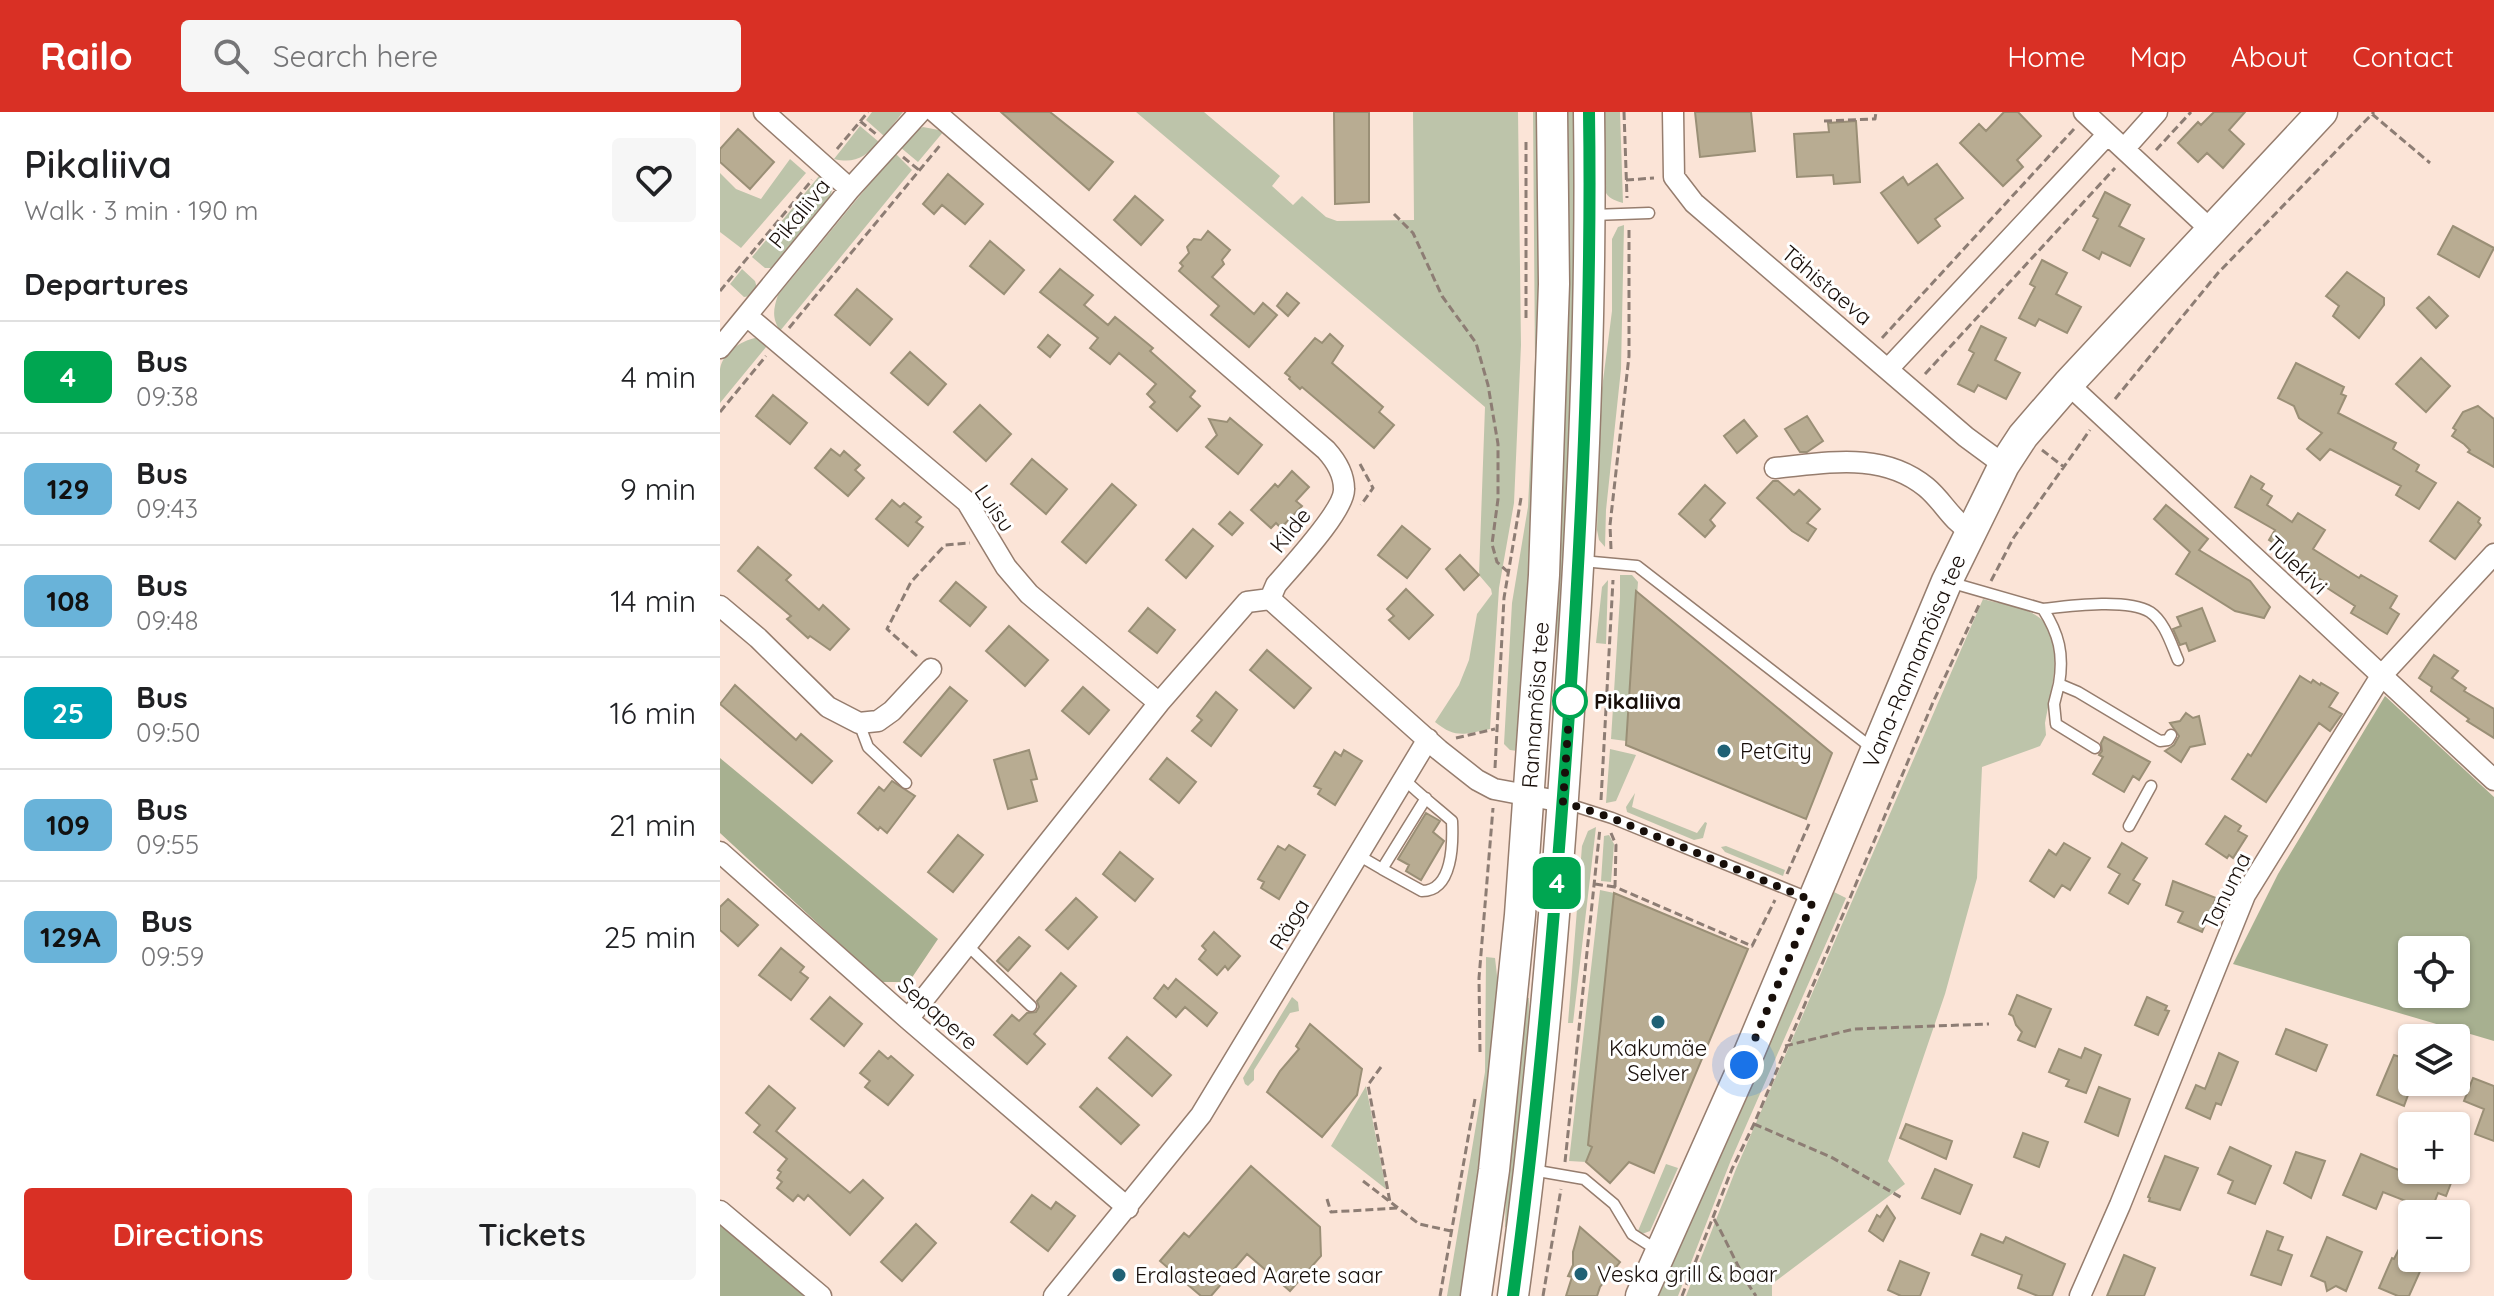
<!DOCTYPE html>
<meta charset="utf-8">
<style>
body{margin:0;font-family:Quicksand,sans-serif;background:#f6f6f6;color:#202124;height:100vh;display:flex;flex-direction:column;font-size:30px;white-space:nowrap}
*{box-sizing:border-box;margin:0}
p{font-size:26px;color:#757577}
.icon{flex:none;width:44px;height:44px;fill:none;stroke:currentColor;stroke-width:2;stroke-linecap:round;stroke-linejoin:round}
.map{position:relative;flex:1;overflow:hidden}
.details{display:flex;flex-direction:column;background:#fff;width:720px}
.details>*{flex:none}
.badge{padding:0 16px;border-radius:12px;font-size:28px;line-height:52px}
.tools{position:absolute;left:1678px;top:824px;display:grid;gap:16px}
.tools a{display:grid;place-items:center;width:72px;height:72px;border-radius:8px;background:#fff;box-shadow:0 2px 6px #0004;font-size:40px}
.you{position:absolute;width:40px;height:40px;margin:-20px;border:6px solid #fff;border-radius:50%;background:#1a73e8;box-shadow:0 0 0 12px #1a73e833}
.map>.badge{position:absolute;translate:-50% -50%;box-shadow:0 0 0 4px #fff}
h2{padding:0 24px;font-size:30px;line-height:72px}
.round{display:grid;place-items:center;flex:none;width:84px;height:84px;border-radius:8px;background:#f6f6f6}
.summary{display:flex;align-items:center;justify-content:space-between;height:136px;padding:0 24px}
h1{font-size:38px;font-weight:600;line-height:60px}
.primary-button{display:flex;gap:16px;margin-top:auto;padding:16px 24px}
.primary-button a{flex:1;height:92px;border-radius:8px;background:#d93025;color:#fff;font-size:32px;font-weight:600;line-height:92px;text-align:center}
.primary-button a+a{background:#f6f6f6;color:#202124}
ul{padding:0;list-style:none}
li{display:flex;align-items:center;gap:24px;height:112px;padding:0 24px;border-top:2px solid #e0e0e0}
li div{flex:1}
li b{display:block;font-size:30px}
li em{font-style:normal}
li .badge{min-width:88px;font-weight:700;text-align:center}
header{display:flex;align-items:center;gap:48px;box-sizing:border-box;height:112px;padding:0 40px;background:#d93025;color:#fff}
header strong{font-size:38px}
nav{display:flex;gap:44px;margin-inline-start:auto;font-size:28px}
.search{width:560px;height:72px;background:#f6f6f6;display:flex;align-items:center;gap:20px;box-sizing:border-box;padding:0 28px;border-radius:8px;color:#757577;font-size:30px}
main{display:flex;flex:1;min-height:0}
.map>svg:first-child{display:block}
.green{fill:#bdc4aa}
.forest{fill:#a7b090;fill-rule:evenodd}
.building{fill:#b8ac92;stroke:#9a8f76;stroke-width:2}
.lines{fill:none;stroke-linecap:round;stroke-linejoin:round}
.lane-casing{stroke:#967d6e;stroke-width:13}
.street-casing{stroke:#967d6e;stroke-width:23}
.secondary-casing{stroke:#967d6e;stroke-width:33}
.path{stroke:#8d7d74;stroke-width:3;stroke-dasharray:8 4;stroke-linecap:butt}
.lane{stroke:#fff;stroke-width:10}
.street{stroke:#fff;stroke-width:20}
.secondary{stroke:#fff;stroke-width:30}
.line-casing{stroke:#fff;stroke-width:18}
.line{stroke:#00a651;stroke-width:12}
.walk{stroke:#180f0a;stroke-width:8;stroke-dasharray:0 14.4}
.stop-dot{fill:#fff;stroke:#00a651;stroke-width:4}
.poi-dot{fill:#206175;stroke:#fff;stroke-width:3}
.labels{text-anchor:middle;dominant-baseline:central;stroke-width:6;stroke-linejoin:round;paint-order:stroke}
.street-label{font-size:22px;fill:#180f0a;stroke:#fff}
.stop-label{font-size:22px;font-weight:bold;fill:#180f0a;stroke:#fff;text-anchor:start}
.poi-label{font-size:22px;fill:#180f0a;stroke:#fff;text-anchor:start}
</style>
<header>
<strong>Railo</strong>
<div class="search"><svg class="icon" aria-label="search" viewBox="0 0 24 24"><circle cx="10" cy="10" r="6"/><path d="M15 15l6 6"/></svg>Search here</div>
<nav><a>Home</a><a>Map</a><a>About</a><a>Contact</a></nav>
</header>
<main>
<section class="details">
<div class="summary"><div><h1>Pikaliiva</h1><p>Walk · 3 min · 190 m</p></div><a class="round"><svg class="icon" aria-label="heart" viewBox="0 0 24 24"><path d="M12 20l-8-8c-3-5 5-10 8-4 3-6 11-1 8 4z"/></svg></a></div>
<h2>Departures</h2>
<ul>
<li><span class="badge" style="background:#00a651;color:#fff">4</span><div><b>Bus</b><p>09:38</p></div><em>4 min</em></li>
<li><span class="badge" style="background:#69b3d9;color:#111">129</span><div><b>Bus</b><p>09:43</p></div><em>9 min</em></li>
<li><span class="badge" style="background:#69b3d9;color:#111">108</span><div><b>Bus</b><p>09:48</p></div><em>14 min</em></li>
<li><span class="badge" style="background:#00a3b4;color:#fff">25</span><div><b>Bus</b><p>09:50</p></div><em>16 min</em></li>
<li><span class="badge" style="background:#69b3d9;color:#111">109</span><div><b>Bus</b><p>09:55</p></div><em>21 min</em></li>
<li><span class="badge" style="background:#69b3d9;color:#111">129A</span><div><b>Bus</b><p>09:59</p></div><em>25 min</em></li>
</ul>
<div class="primary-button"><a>Directions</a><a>Tickets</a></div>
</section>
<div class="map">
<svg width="1774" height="1184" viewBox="0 0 1774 1184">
<rect width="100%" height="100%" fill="#fbe4d7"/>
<path class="green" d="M152 0H183L164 24 146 8Z
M416 0H484L560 64 552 74 573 93 582 84 606 105 617 109 694 108 693 0H798L801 233 794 391 779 476 770 617C745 622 736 627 715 610L739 573 749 548 757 502 772 482 771 477 759 463 765 295Z
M813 0H820L821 174 814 385 797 639 790 638 784 632 792 491 808 395 815 247Z
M843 0H857L858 84 842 547 837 546 835 460Z
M882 0H900L903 91C897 89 889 87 886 81 877 66 882 18 882 0Z
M140 14 159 30C145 45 135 52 114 47Z
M203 15 224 19 198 50 180 35 191 21Z
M175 41 192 58 60 219C52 206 53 198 58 183Z
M70 47 86 61 21 136 0 120V61L16 77 41 87Z
M104 58C108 64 112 69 112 76 112 96 68 139 55 156H45L32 145Z
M904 113 901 257 886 398 885 435 879 428 877 418 880 292 892 199V127L898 115Z
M22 157 35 169 37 176 31 184 24 185 10 172Z
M40 225 51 229 0 291C0 280 0 267 0 257 3 239 24 227 40 225Z
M900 463H912L918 470 906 629 891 627 900 485Z
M888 468 886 532 876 531 882 475Z
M1263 487C1280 492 1303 494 1317 504 1348 524 1330 582 1325 611L1326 623 1320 634 1262 655 1257 766 1225 882 1168 1049 1185 1072 1052 1172V1184H966L1016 1057Z
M890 637 916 643 896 689 886 691Z
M915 681 912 695 977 721 985 710 987 711 983 726 974 728 907 700 906 695Z
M876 715 853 911H848L862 734 868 719Z
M889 723 894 732 891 770 881 769 884 724Z
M1006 734 1065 758 1063 764 1005 740 1001 735Z
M880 778 894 781 868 1033 872 1035 866 1050 849 1049Z
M1114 780 1126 786 1011 1048 958 1184H935L1016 1011Z
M766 845 775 846 780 890 744 1184H727L765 960Z
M572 885 578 890 579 899 570 901 534 958V968L528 974 525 972 523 966Z
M804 885 809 886 808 978 792 1116 785 1115 787 1035Z
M646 974 666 1077 611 1034Z
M946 1052 958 1056 930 1119 922 1122 918 1119Z"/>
<path class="forest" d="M1665 584 1774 685V929L1513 852 1558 762ZM1692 838H1736V882H1692Z
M0 646 218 827 189 870H161L0 721Z
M0 1110 88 1184H0Z"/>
<path class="building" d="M281 0H330L393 50 369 78Z
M614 0H649V90L615 92Z
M975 0H1031L1035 39 980 45Z
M1284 0H1298L1321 24 1297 48 1303 55 1283 74 1240 31 1259 12 1266 19Z
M1494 0H1525L1509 18 1524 32 1503 56 1487 41 1478 50 1458 31 1478 10 1481 13Z
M1136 9 1140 70 1114 72 1113 63 1077 65 1074 22 1109 20 1108 11Z
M18 17 54 50 30 77 0 50V37Z
M1217 52 1243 86 1215 107 1220 114 1198 131 1161 81 1183 65 1188 73Z
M228 62 263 92 245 112 222 93 214 102 203 92Z
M1385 80 1410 93 1399 114 1424 127 1410 154 1382 140 1379 147 1363 138 1378 107 1373 104Z
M415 84 443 108 421 133 394 108Z
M1733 114 1774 136 1759 165 1718 142Z
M488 119 510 138 502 148 504 152 492 165 534 202 543 191 557 203 529 235 491 203 499 194 459 159 463 154 460 151 469 141 467 135 474 127 481 128Z
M270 129 304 158 284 182 250 154Z
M1322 148 1347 161 1336 182 1361 195 1347 221 1319 207 1315 214 1299 206 1315 175 1310 172Z
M340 157 373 183 364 193 388 213 395 205 433 236 430 239 475 279 470 285 480 294 457 319 430 295 435 290 427 282 436 272 399 241 390 252 370 236 378 226 320 180Z
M1627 160 1664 186V193L1639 226 1613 204 1619 194 1606 184Z
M137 177 172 207 150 233 115 203Z
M567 181 579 191 568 204 557 194Z
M1709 185 1728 204 1716 216 1697 196Z
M1261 214 1286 226 1275 248 1300 261 1286 287 1258 273 1254 280 1238 272 1254 241 1249 238Z
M610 222 623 234 612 251 663 295 659 300 674 313 654 336 582 275 580 277 569 267 570 265 565 261 595 226 602 231Z
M328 223 340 233 330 245 318 235Z
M190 240 226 272 208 293 171 261Z
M1701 246 1730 274 1706 300 1676 272Z
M1576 251 1624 275 1621 282 1626 284 1618 301 1676 331 1673 337 1699 353 1696 359 1716 371 1699 397 1676 383 1681 374 1610 337 1600 348 1587 337 1602 321 1579 306 1574 294 1558 286Z
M53 283 87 311 70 332 36 304Z
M260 293 291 322 266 349 234 320Z
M1758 294 1774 307V355L1748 340 1750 338 1744 332 1732 324 1736 318 1733 316 1743 300Z
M1087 304 1103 329 1087 340H1080L1065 317Z
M510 306 542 333 518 362 486 335 497 323 489 307 507 310Z
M1024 308 1037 324 1017 341 1004 324Z
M111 337 120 344 124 339 140 353 135 358 144 366 128 384 95 356Z
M312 347 347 377 326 402 291 372Z
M572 359 589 375 576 389 582 394 561 416 556 411 551 416 531 398 555 372 558 375Z
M1531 364 1544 372 1541 377 1552 384 1547 393 1572 410 1578 401 1605 418 1593 437 1639 466 1641 463 1677 484 1670 496 1679 502 1667 522 1631 501 1635 494 1601 472 1603 469 1570 448 1572 443 1549 428 1555 418 1515 395Z
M1053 369H1058L1074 383 1079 378 1100 397 1087 411 1096 417 1088 429 1072 419 1037 386Z
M392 372 416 393 366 451 342 430Z
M985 373 1005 391 990 408 995 414 985 425 959 402Z
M172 388 180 395 184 391 201 405 196 410 203 415 188 434 156 407Z
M1738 390 1760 406 1758 410 1761 413 1735 447 1710 429Z
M1446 393 1488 427 1479 438 1530 469 1550 495 1544 506 1515 499 1456 462 1470 440 1434 407Z
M510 400 523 411 512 423 499 412Z
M682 414 710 437 687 466 658 443Z
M473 417 493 434 466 466 446 448Z
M38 435 71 463 66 468 99 498 103 493 129 517 110 538 90 524 88 526 67 507 71 504 18 459Z
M740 443 759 463 744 478 726 457Z
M236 470 266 495 250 514 220 489Z
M686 477 713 503 689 527 669 508 674 504 667 497Z
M916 479 1112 641 1086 707 906 633Z
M428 496 455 518 437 541 409 519Z
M1482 496 1495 529 1469 539 1466 531 1460 533 1453 517 1461 514 1457 505Z
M289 514 328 548 305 574 266 539Z
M547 538 591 576 574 596 530 558Z
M1714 543 1738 559 1732 566 1746 576 1744 579 1774 597V626L1747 609 1749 607 1711 579 1712 575 1699 566Z
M1580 564 1591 571 1593 568 1600 573 1601 571 1618 581 1609 595 1622 602 1610 619 1599 611 1546 690 1512 667 1528 642 1531 644Z
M15 573 76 628 81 622 112 649 92 671 0 592Z
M230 575 247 589 201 644 184 630Z
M363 575 389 598 369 622 342 599Z
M496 580 517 598 491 634 472 619 482 608 477 604Z
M1466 601 1473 606 1479 604 1485 632 1470 635 1461 650 1445 639 1454 633 1459 624 1450 611 1460 609Z
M1384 625 1430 650 1419 668 1413 664 1404 680 1373 662 1383 645 1379 643 1382 639 1381 631Z
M309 638 317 667 311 668 317 689 288 697 274 648Z
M624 638 642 649 615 693 598 682 601 677 594 674 615 640 621 644Z
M447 646 476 670 459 691 430 667Z
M172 669 195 684 167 721 160 715 158 718 138 701 159 675 164 679Z
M706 701 720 709 713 720 724 729 701 768 686 759 689 753 678 747Z
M1505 704 1521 714 1518 719 1527 724 1513 746 1509 743 1507 746 1486 732Z
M238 723 263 743 233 780 208 760Z
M1344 731 1370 746 1350 778 1342 773 1334 785 1310 769 1329 738 1336 743Z
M1402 731 1427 746 1413 768 1420 772 1408 792 1389 781 1400 762 1388 755Z
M569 733 585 743 559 787 541 776 544 770 538 767 558 734 565 738Z
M400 740 433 767 415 789 383 762Z
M1453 769 1496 786 1482 820 1458 810 1463 800 1446 793Z
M894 781 1028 837 934 1061 909 1050 890 1071 866 1050 872 1035 868 1033Z
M356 786 377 805 348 837 326 818Z
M8 787 38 813 18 834 0 818V795Z
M494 820 520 844 508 858 505 854 497 863 479 847 486 838 482 834Z
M299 825 310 834 288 859 277 849Z
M61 836 84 855 80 860 88 866 71 888 39 863Z
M341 861 356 874 314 922 325 932 307 952 274 923 292 903 299 909 307 901 316 900 319 895 317 889Z
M456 867 497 901 487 914 465 895 456 905 434 886 444 873 448 877Z
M1297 883 1331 897 1315 935 1298 928 1302 920 1296 913 1293 904 1289 902Z
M110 885 142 912 124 934 91 907Z
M1427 885 1447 894 1445 898 1449 899 1438 923 1415 913Z
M590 912 642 957 637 983 602 1025 547 980 560 959 579 937 576 934Z
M1566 917 1607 933 1596 959 1556 942Z
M407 925 451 963 432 984 389 946Z
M1365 936 1381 943 1366 981 1346 974 1349 968 1329 960 1339 937 1361 946Z
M159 939 168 947 171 944 193 963 168 993 145 975 150 969 140 961Z
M1499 941 1518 950 1501 993 1496 991 1490 1007 1466 996 1476 973 1485 977Z
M1674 943 1692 949V972L1684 994 1657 983Z
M1753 966 1774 974V1029L1755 1022 1764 997 1744 989Z
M49 974 75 996 56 1019 130 1081 143 1068 163 1086 130 1123 88 1083 84 1088 78 1083 73 1089 57 1076 62 1070 57 1066 61 1060 58 1058 67 1047 34 1020 40 1013 26 1001Z
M1379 975 1410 987 1398 1024 1365 1010Z
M377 976 419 1013 401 1032 360 995Z
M1186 1012 1232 1029 1226 1047 1180 1026Z
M1303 1021 1328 1030 1319 1055 1294 1045Z
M1510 1035 1551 1054 1535 1092 1508 1081 1513 1069 1498 1062Z
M1576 1040 1605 1049 1591 1086 1564 1071Z
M1641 1042 1681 1059 1736 1058 1726 1084 1718 1081 1711 1099 1663 1080 1656 1097 1623 1083Z
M1445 1044 1478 1056 1460 1098 1429 1089 1430 1086 1428 1085Z
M531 1054 600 1115 601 1144 570 1179 527 1142 491 1184H481L440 1149 464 1121 469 1125Z
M1215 1057 1252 1073 1240 1102 1202 1086Z
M312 1083 331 1097 336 1090 355 1104 328 1139 291 1110Z
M1167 1094 1175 1106 1163 1129 1149 1119 1157 1103 1160 1105Z
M196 1112 216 1131 182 1169 161 1150Z
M860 1115 900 1150 880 1175 877 1184H846L852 1165 848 1164 853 1153V1140Z
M1547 1119 1563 1125 1558 1138 1572 1143 1561 1173 1531 1163Z
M1261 1122 1283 1131 1286 1125 1345 1152 1332 1184H1318L1298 1176 1302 1163 1252 1143Z
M1607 1125 1642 1140 1626 1179 1616 1174 1607 1179 1605 1170 1591 1164Z
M1692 1135V1146H1706L1689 1184H1678L1659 1176 1672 1146 1674 1147 1679 1137Z
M1404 1143 1435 1156 1424 1184H1387Z
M1180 1149 1209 1161 1200 1184H1181L1168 1178Z"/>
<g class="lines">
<g class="lane-casing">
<path id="lane" d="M873 103 929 101
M862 449 917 454 1152 636
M1229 470 1323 497C1339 522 1344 542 1339 572L1358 580 1440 629 1448 628 1451 623
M1323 497C1349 494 1407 486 1430 500 1445 510 1451 532 1458 548
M1339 572 1334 592 1336 612 1375 636
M139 611 148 635 186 671
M684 667C699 682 716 695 732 709 733 731 733 779 702 779L662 757 706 686
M845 691 892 706 1091 787
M1409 714 1431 674
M638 743 662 757
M247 833 311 894
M812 1058 864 1067 894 1092 912 1122 937 1138"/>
</g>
<g class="street-casing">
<path id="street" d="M44 0 130 77
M953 0 954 65 974 91 1246 325 1284 353
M1364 0 1491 118
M1404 37 1437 0
M27 204 247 390 286 455 309 482 439 591
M0 236 130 77 200 0
M1168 257 1387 23
M1348 272 1774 668
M1055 356C1107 351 1162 339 1206 375 1223 389 1231 408 1250 419
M550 487 719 638 757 668 774 677 843 690
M0 494 38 526 108 595 139 611 158 609 172 599 211 557
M0 740 188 907 408 1096
M188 907 439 591 527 490 550 487 556 473C572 454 625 398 624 377 624 361 616 349 606 338L215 0
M0 1099 101 1184
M334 1184 481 1003 708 627
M1360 1184 1400 1093 1525 783 1661 564 1774 442"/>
</g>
<g class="secondary-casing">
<path id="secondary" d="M756 1184 774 1058 800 803 824 463 834 172 832 0
M793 1184C820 990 836 795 849 599 863 399 872 200 869 0
M921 1184 1024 953 1227 469 1284 353 1303 324 1348 272 1602 0"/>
</g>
<path class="path" d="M904 0 907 86
M1652 2 1710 51
M140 9 156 22
M1104 9 1155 7 1156 0
M806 30V210
M117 37 148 0
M1436 38 1471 0
M183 45 199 58
M906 68 934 66
M674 102 693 121 722 184 756 231 768 273 778 332V387L772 432 777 450 788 460
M0 179 92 68
M69 216 222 31
M1162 226 1354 17
M1205 262 1395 56
M1395 287 1498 161 1654 0
M0 300 46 244
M1322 338 1344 355
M640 352 653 376 641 393
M891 437 890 413 909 244V117
M1271 469 1294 425 1370 318
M197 544 167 517 191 470 225 433 250 431
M736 626 775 617
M775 656 784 486 801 386
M881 688 893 468
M891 721 896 733 895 775 1032 834 1055 788
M1067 762 1089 712
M875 772 895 775
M1065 934 1134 917 1269 912
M760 940 759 866 773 696
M661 955 648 973 670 1090
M1034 1012 1111 1045 1182 1086
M845 1050 880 716
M643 1069 699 1112 731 1119
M607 1087 611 1100 677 1096
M994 1107C1009 1133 1019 1160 1036 1184
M720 1184 755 987
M823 1184 841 1077
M962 1184 1012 1057 1034 1012 1214 588 1259 493"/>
<use href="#lane" class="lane"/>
<use href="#street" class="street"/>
<use href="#secondary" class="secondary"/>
</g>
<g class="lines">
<g class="line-casing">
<path id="line" d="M793 1184C820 986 836 787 850 587 863 391 872 196 869 0"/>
</g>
<use href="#line" class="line"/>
<path class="walk" d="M850 589 843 690 892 706 1093 789 1024 953"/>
</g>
<circle class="stop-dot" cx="850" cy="589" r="16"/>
<g class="poi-dot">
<circle cx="1004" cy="639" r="8"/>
<circle cx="938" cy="910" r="8"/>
<circle cx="861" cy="1162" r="8"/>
<circle cx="399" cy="1163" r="8"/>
</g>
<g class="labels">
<g class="street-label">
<text transform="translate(79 101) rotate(-51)">Pikaliiva</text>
<text transform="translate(1107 173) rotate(40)">Tähistaeva</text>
<text transform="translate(275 396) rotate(55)">Luisu</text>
<text transform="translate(570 418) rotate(-51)">Kilde</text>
<text transform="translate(1577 453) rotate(43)">Tulekivi</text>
<text transform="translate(1194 549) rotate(-67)">Vana-Rannamõisa tee</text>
<text transform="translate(815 593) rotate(-86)">Rannamõisa tee</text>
<text transform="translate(1506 779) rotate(-64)">Tanuma</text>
<text transform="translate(569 812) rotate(-59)">Räga</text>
<text transform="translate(218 901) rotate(41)">Sepapere</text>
</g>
<g class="stop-label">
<text x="874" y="589">Pikaliiva</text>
</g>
<g class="poi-label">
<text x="1020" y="639">PetCity</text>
<text x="938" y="936" text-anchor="middle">Kakumäe<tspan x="938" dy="25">Selver</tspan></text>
<text x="877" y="1162">Veska grill &amp; baar</text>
<text x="415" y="1163">Eralasteaed Aarete saar</text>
</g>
</g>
</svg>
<div class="tools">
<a><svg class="icon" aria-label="locate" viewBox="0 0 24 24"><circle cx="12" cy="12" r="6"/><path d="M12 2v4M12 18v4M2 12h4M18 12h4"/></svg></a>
<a><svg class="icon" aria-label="layers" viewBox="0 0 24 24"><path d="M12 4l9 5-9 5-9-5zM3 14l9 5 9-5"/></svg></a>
<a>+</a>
<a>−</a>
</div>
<div class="you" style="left:1024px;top:953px"></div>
<b class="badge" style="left:837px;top:771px;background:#00a651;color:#fff">4</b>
</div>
</main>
